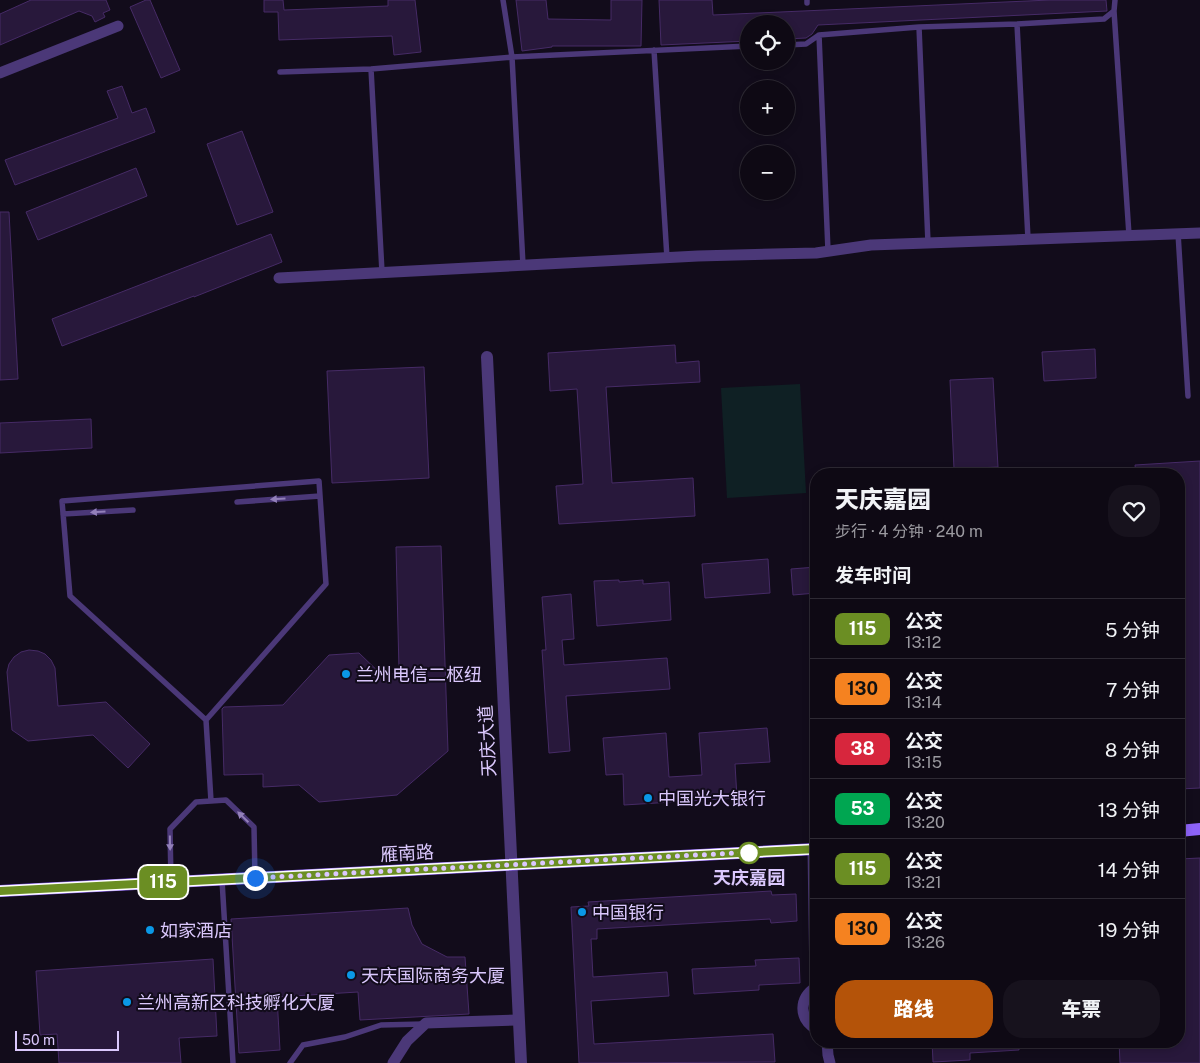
<!DOCTYPE html>
<html lang="zh">
<meta charset="utf-8">
<style>
body{margin:0;font-family:"Public Sans","Noto Sans SC",sans-serif;background:#17121d;color:#f1f3f6;height:100vh;display:flex;flex-direction:column;font-size:19px;white-space:nowrap}
*{box-sizing:border-box;margin:0}
p{font-size:16px;color:#9b9aa0}
.icon{flex:none;width:28px;height:28px;fill:none;stroke:currentColor;stroke-width:2;stroke-linecap:round;stroke-linejoin:round}
.map{position:relative;flex:1;overflow:hidden}
.drawer{position:absolute;left:810px;top:468px;width:375px;height:580px;display:flex;flex-direction:column;background:#0e0914;border-radius:20px;box-shadow:0 2px 8px #0003,0 0 0 1px #2e2a34}
.drawer>*{flex:none}
.badge{padding:0 10px;border-radius:8px;font-size:18px;line-height:32px}
.buttons{position:absolute;left:740px;top:15px;display:grid;gap:10px}
.buttons a{display:grid;place-items:center;width:55px;height:55px;border-radius:50%;background:#0e0914;box-shadow:0 2px 8px #0003,0 0 0 1px #2e2a34;font-size:25px}
.scale{position:absolute;left:15px;bottom:12px;width:104px;box-sizing:border-box;padding-left:5px;border:2px solid #dbc8fd;border-top:0;font-size:14px;line-height:18px;white-space:nowrap;color:#dbc8fd;-webkit-text-stroke:4px #120c1b;paint-order:stroke}
.you{position:absolute;width:25px;height:25px;margin:-12px;border:4px solid #fff;border-radius:50%;background:#1a73e8;box-shadow:0 0 0 8px #1a73e833}
.map>.badge{position:absolute;translate:-50% -50%;box-shadow:0 0 0 2px #fff}
h2{padding:0 25px;font-size:19px;line-height:45px}
.round{display:grid;place-items:center;flex:none;width:52px;height:52px;border-radius:20px;background:#17121d}
.overview{display:flex;align-items:center;justify-content:space-between;height:85px;padding:0 25px}
h1{font-size:24px;font-weight:800;line-height:38px}
.primary-button{display:flex;gap:10px;margin-top:auto;padding:10px 25px}
.primary-button a{flex:1;height:58px;border-radius:20px;background:#b45309;color:#fff;font-size:20px;font-weight:800;line-height:58px;text-align:center}
.primary-button a+a{background:#17121d;color:#f1f3f6}
ul{padding:0;list-style:none}
li{display:flex;align-items:center;gap:15px;height:60px;padding:0 25px;border-top:1px solid #2e2a34}
li div{flex:1}
li b{display:block;font-size:19px}
li em{font-style:normal}
li .badge{min-width:55px;font-weight:700;text-align:center}
.map>svg:first-child{display:block}
.green{fill:#0f2024}
.building{fill:#28183b;stroke:#462b66}
.lines{fill:none;stroke-linecap:round;stroke-linejoin:round}
.service{stroke:#4b3878;stroke-width:5.5}
.minor{stroke:#4b3878;stroke-width:11}
.tertiary{stroke:#4b3878;stroke-width:12}
.secondary{stroke:#8d63f8;stroke-width:12}
.oneway{fill:#9380ba}
.line-casing{stroke:#fff;stroke-width:11}
.line{stroke:#6b8e23;stroke-width:8}
.walk{stroke:#dbc8fd;stroke-width:5;stroke-dasharray:0 9}
.poi-dot{fill:#0a98e6;stroke:#120c1b;stroke-width:2}
.stop-dot{fill:#fff;stroke:#6b8e23;stroke-width:2.5}
.labels{text-anchor:middle;dominant-baseline:central;stroke-width:4;stroke-linejoin:round;paint-order:stroke}
.poi-label{font-size:18px;fill:#dbc8fd;stroke:#120c1b;text-anchor:start}
.street-label{font-size:18px;fill:#dbc8fd;stroke:#120c1b}
.stop-label{font-size:18px;font-weight:bold;fill:#dbc8fd;stroke:#120c1b}
</style>
<div class="map">
<svg width="1200" height="1063" viewBox="0 0 1200 1063">
<rect width="100%" height="100%" fill="#120c1b"/>
<path class="green" d="M800 384 806 493 727 498 721 388Z"/>
<path class="building" d="M31 0H106L110 10 103 13 105 17 95 22 92 16 79 11 0 45V14Z
M146 0H150L180 70 161 78 130 7Z
M264 0H283L284 10 388 6V0H415L421 52 394 55 392 36 279 40 278 12H264Z
M516 0H546L548 19 611 20V0H642L641 46H552V47L522 51Z
M659 0H712L713 15 1050 0H1106L1107 11 818 25 812 34 806 38 786 39V24H749V41L661 45Z
M122 86 132 113 146 108 155 132 15 185 5 160 118 118 107 91Z
M242 131 273 212 237 225 207 144Z
M136 168 147 196 38 240 26 212Z
M0 212H9L18 379 0 380Z
M271 234 282 262 194 297V296L62 346 52 319Z
M675 345 676 363 699 361 700 382 606 387 612 483 693 478 695 516 559 524 556 486 583 484 577 389 550 391 548 353Z
M1095 349 1096 378 1044 381 1042 352Z
M424 367 429 478 332 483 327 371Z
M993 378 998 467 954 469 950 380Z
M91 419 92 448 0 453V423Z
M1200 461V788L1179 789V474H1136L1135 465Z
M441 546 448 751 397 795 319 802 299 785 263 787V774L224 775 222 709 224 707 283 705 329 655 359 653 385 678 399 670 396 547Z
M768 559 770 593 705 598 702 564Z
M816 567V593L793 595 791 569Z
M619 580V582L643 580V584L669 582 671 620 597 626 594 581Z
M571 594 574 639 562 640 564 665 667 658 670 689 566 696 570 751 549 753 542 650H546L542 597Z
M29 650 38 651 45 654 51 660 55 668 58 706 106 702 150 744 128 768 93 735 28 741 12 730 7 672 9 664 14 657 21 652Z
M767 728 770 762 735 764 737 798 624 805 623 774 606 775 603 738 666 733 669 777 702 775 699 733Z
M1200 858V1063H1120L1119 1041H1179V859Z
M771 891 772 895 796 894 797 921 771 923 770 919 597 929V939H591L593 977 667 972 669 996 591 1001 594 1044 773 1034 775 1062 579 1063 571 907 589 906 588 902Z
M408 908 412 925 422 944 447 957H465L469 1014 360 1020 358 992 277 997 280 1050 239 1053 231 919Z
M799 958 800 983 759 985V990L694 994 692 969 756 966 755 960Z
M213 959 217 1036 179 1038 181 1063H59L57 1034 40 1035 36 971Z
M932 1041H1019V1050L970 1053V1060L933 1062Z"/>
<g class="lines">
<path class="service" d="M503 0 512 57 749 46
M807 0V3
M1114 11 1129 235
M1017 24 1028 239
M919 27 928 243
M819 35 828 251
M786 45 806 44 819 35 919 27 1017 24 1104 19 1114 11 1115 0
M654 50 667 258
M371 69 382 272
M280 72 371 69 512 57 523 265
M1178 233 1188 396
M319 481 326 584 206 720 70 596 62 501Z
M237 502 320 496
M63 514 133 510
M206 720 211 801
M222 880 233 1063
M171 882 170 829 196 802 226 800 254 827 255 878
M290 1063 303 1045 345 1037 381 1025 424 1024"/>
<path class="minor" d="M0 73 118 26
M279 278 698 256 816 253 871 245 1200 233
M813 849 815 988
M816 987C799 998 798 1018 816 1029
M827 1041 828 1055 830 1063
M393 1063 407 1041 426 1023 518 1020"/>
<path class="tertiary" d="M487 357 521 1063"/>
<path class="secondary" d="M1179 831 1200 829
M0 891 816 849"/>
</g>
<defs><path id="oneway-solid" d="M-6-.8H1V-3.2L6.5 0L1 3.2V.8H-6Z" transform="scale(1.25)"/></defs>
<g class="oneway">
<use href="#oneway-solid" transform="translate(278 499) rotate(176)"/>
<use href="#oneway-solid" transform="translate(98 512) rotate(176)"/>
<use href="#oneway-solid" transform="translate(243 817) rotate(-136)"/>
<use href="#oneway-solid" transform="translate(170 843) rotate(89)"/>
</g>
<g class="lines">
<g class="line-casing">
<path id="line" d="M0 891 816 849"/>
</g>
<use href="#line" class="line"/>
<path class="walk" d="M255 878 755 852 749 853"/>
</g>
<g class="poi-dot">
<circle cx="346" cy="674" r="5"/>
<circle cx="648" cy="798" r="5"/>
<circle cx="582" cy="912" r="5"/>
<circle cx="150" cy="930" r="5"/>
<circle cx="351" cy="975" r="5"/>
<circle cx="127" cy="1002" r="5"/>
</g>
<circle class="stop-dot" cx="749" cy="853" r="10"/>
<g class="labels">
<g class="poi-label">
<text x="356" y="674">兰州电信二枢纽</text>
<text x="658" y="798">中国光大银行</text>
<text x="592" y="912">中国银行</text>
<text x="160" y="930">如家酒店</text>
<text x="361" y="975">天庆国际商务大厦</text>
<text x="137" y="1002">兰州高新区科技孵化大厦</text>
</g>
<g class="street-label">
<text transform="translate(487 741) rotate(-93)">天庆大道</text>
<text transform="translate(407 853) rotate(-3)">雁南路</text>
</g>
<g class="stop-label">
<text x="749" y="877">天庆嘉园</text>
</g>
</g>
</svg>
<div class="buttons">
<a><svg class="icon" aria-label="locate" viewBox="0 0 24 24"><circle cx="12" cy="12" r="6"/><path d="M12 2v4M12 18v4M2 12h4M18 12h4"/></svg></a>
<a>+</a>
<a>−</a>
</div>
<div class="scale">50 m</div>
<div class="you" style="left:255px;top:878px"></div>
<b class="badge" style="left:163px;top:882px;background:#6b8e23;color:#fff">115</b>
<section class="drawer">
<div class="overview"><div><h1>天庆嘉园</h1><p>步行 · 4 分钟 · 240 m</p></div><a class="round"><svg class="icon" aria-label="heart" viewBox="0 0 24 24"><path d="M12 20l-8-8c-3-5 5-10 8-4 3-6 11-1 8 4z"/></svg></a></div>
<h2>发车时间</h2>
<ul>
<li><span class="badge" style="background:#6b8e23;color:#fff">115</span><div><b>公交</b><p>13:12</p></div><em>5 分钟</em></li>
<li><span class="badge" style="background:#f58220;color:#111">130</span><div><b>公交</b><p>13:14</p></div><em>7 分钟</em></li>
<li><span class="badge" style="background:#d7263d;color:#fff">38</span><div><b>公交</b><p>13:15</p></div><em>8 分钟</em></li>
<li><span class="badge" style="background:#00a651;color:#fff">53</span><div><b>公交</b><p>13:20</p></div><em>13 分钟</em></li>
<li><span class="badge" style="background:#6b8e23;color:#fff">115</span><div><b>公交</b><p>13:21</p></div><em>14 分钟</em></li>
<li><span class="badge" style="background:#f58220;color:#111">130</span><div><b>公交</b><p>13:26</p></div><em>19 分钟</em></li>
</ul>
<div class="primary-button"><a>路线</a><a>车票</a></div>
</section>
</div>
